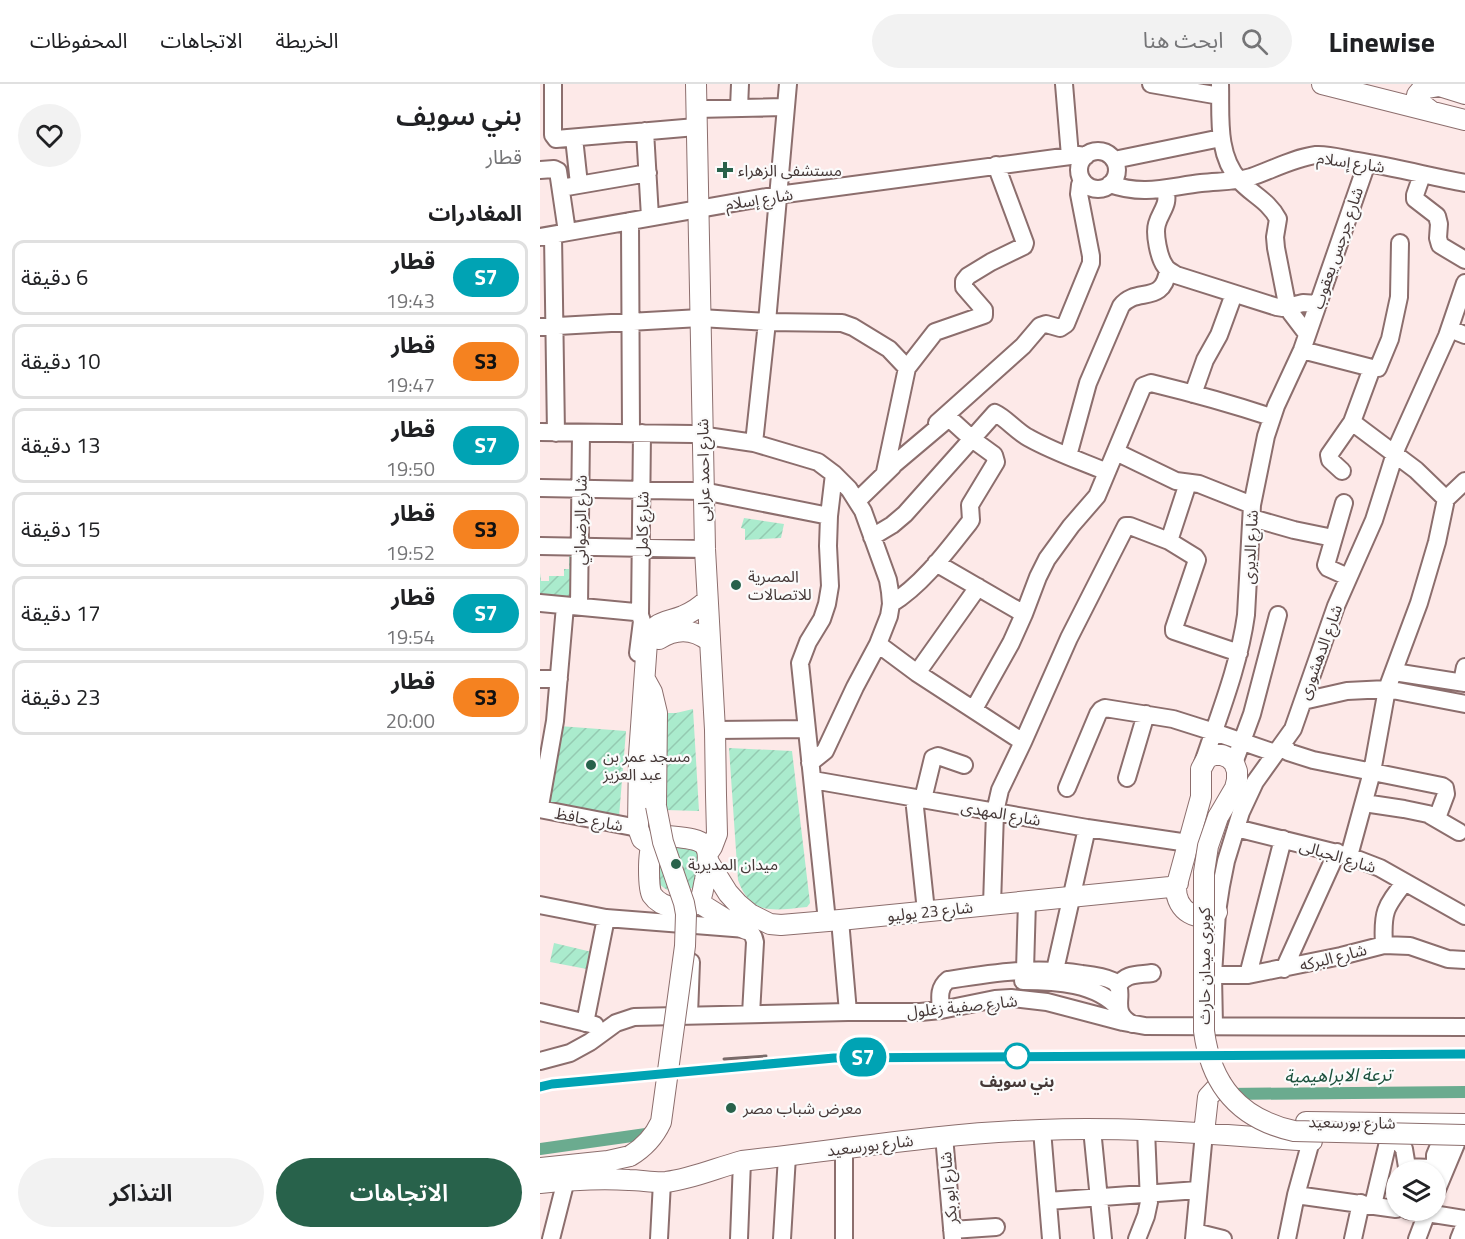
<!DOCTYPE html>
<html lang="ar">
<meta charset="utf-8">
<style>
body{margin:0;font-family:"Titillium Web","Noto Sans Arabic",sans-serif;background:#f2f2f2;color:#202124;direction:rtl;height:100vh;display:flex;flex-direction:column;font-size:22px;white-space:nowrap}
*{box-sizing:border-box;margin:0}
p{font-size:20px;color:#757577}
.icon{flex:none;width:33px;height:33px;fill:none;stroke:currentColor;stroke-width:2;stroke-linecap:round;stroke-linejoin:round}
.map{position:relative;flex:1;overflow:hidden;direction:ltr}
.panel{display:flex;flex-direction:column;background:#fff;width:540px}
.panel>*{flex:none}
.badge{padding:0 12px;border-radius:20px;font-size:21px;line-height:39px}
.fabs{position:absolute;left:846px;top:1077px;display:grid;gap:12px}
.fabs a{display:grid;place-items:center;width:60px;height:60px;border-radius:50%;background:#fff;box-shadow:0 2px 4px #0004;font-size:30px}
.map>.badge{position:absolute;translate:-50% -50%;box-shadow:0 0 0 3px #fff}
h2{padding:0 18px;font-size:22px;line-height:54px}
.round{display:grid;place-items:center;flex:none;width:63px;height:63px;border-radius:32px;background:#f2f2f2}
.headline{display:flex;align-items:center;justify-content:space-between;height:102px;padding:0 18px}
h1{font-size:28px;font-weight:600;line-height:45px}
.button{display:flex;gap:12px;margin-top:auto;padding:12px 18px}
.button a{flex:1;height:69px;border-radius:36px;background:#28624b;color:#fff;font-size:24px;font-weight:600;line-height:69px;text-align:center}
.button a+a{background:#f2f2f2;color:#202124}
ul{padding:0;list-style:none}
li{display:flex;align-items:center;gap:18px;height:75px;margin:0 12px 9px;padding:0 6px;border:3px solid #e0e0e0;border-radius:12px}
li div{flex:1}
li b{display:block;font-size:22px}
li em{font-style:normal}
li .badge{min-width:66px;font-weight:700;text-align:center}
header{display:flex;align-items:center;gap:36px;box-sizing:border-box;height:84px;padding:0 30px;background:#fff;border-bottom:2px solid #e0e0e0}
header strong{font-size:28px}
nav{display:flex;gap:33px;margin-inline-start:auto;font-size:21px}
.search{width:420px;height:54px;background:#f2f2f2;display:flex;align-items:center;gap:15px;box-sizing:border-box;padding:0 21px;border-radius:33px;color:#757577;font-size:22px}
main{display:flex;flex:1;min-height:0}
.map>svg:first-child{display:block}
.garden{fill:url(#garden-furrows)}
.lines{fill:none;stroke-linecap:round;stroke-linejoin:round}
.canal{stroke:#6bab8f;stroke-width:12}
.minor-casing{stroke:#8c6e6d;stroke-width:20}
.major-casing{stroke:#8c6e6d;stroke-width:22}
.minor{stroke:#fff;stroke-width:16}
.major{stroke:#fff;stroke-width:20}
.rail{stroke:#796a69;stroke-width:3}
.major-bridge-casing{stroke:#8c6e6d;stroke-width:22;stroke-linecap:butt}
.major-bridge{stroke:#fff;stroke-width:20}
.line-casing{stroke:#fff;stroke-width:14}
.line{stroke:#00a3b4;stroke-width:9}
.poi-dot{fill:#28624b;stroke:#fbfbfb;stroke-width:2}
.stop-dot{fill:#fff;stroke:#00a3b4;stroke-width:3}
.labels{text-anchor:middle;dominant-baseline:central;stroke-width:4.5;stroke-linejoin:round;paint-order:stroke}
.street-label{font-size:16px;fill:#453837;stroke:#fbfbfb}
.poi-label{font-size:16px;fill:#453837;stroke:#fbfbfb;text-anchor:start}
.stop-label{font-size:16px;font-weight:bold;fill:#453837;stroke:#fbfbfb}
.water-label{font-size:18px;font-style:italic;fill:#1c503c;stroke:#fbfbfb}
</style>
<header>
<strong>Linewise</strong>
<div class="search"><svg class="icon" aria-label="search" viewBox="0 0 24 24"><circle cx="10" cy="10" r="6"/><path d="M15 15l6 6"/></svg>ابحث هنا</div>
<nav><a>الخريطة</a><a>الاتجاهات</a><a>المحفوظات</a></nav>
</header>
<main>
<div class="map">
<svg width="925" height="1155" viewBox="0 0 925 1155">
<defs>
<pattern id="garden-furrows" width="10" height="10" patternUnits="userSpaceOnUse" patternTransform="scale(1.5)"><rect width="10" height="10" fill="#aaebcd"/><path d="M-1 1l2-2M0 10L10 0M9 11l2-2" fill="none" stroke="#94cab1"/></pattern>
</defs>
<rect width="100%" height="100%" fill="#fde9e8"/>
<path class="garden" d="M204 434 244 440 241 454 205 456V445L201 444Z
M29 465 33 466V514L0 511V489L1 497H9V492H24V485H29Z
M153 625 159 727 125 726 127 629H136Z
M19 642 86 647 79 733 9 718Z
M189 664 252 667 270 819 267 823C235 826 211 833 198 796Z
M141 757 162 771 156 802C146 808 127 811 119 799 116 793 116 781 115 774Z
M14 859 56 869 52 886 10 878Z"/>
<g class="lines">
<path class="canal" d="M686 1010 925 1008
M0 1065 106 1050"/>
<g class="minor-casing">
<path id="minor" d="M13 0V51L16 55 156 43
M524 0 530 72
M611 0 680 12
M680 0C681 31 676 70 699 96 712 111 728 116 738 135L735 153 736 164 747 220 751 229 767 250
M199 24 200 0
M156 25 245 23
M105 47 110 133
M34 54 39 100
M539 86a19 19 0 1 1 38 0a19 19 0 1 1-38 0Z
M574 76 681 54
M0 86 14 85 18 87 27 148
M882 91 875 111V115L897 132 899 140 898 154 900 161 925 176
M570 100C603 112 628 103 661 99 678 97 694 98 711 93 732 86 753 74 776 71 789 70 804 75 817 77 853 83 889 92 925 99
M21 104 108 89
M625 105C630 121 621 126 617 140 614 150 619 174 625 182 627 186 632 188 636 191L737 223 743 224 763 219 778 220
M90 137 91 349
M13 151 16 349
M0 153 238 111 538 71 546 72
M0 243 160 234 227 238 302 239 313 243 349 265 367 284 345 388 409 334 432 355 454 371 456 378 430 421 431 436 429 439C407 467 382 501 351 520
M910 245 925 251
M762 266 832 284H838L850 255 859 213 860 159
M367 284 395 248 444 231V226L424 203V197L428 192 451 178 484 162 485 159 456 81
M832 284 812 338 876 386 906 415
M653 310 665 276 679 251 694 210
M397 339 483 262 500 242 506 240 520 244 526 240 551 179V172L539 110 540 101 542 96
M0 348 153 350 214 359 278 378 294 390 309 405 323 427 348 496 350 508 351 520 349 532 338 560 315 603 285 667 270 679
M214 359 227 238 248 0
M576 368 636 397 659 400 712 421
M528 372 548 299 581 222C596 202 623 222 628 186
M802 387 790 376 789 371 812 338
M0 404 163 407 289 432
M317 417 353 382
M804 419 786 481 788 484 808 493
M712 434 754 446 793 454
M332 453 352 441 365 430 455 329C466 334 477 348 489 354 514 368 541 377 567 388
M629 457 648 399
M0 462 165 465
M396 479 484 530
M0 519 95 528 100 531 102 537 98 569
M39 523 41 349
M100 531 102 349
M338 560 377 589 483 658
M854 588 925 599
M377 589 438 503
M0 595H19
M922 598 925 583
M763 617 807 607 847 605 925 620
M434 625 471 559 484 530 498 493 507 475 531 442 557 412 603 302 611 299C652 309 692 320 731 333
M175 646 267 645
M744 659 748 668 773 676 902 702 905 704 906 710 897 734
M663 679C679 631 699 582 706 531L712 421 726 352 736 322 762 266 827 79
M694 679 712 630 738 531
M587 694 606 630
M273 696 547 744 648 759
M527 704 558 630 561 626 565 624 633 635 674 648 735 669
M374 714 386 827
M383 715 393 674 398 672 424 681
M824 719 864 725 888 730 919 748
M0 722 15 637 25 522
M0 725 98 744
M696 744 809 772 840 784 925 832
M809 772 832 688 847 605 879 519 897 458 906 415 925 397
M0 821 66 834 206 845C212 848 214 852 215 858L211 930
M452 821 455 728 460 706 483 658 529 554 586 442H590L629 457 655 473 657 476 634 544V547L699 569
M300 836 308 928
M287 837 260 579 268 558 282 535 287 520 290 502 288 462 289 432 294 390
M844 861C842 828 845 823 865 798
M744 885 797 768
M485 886 487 817
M515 886 547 744
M664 891H708L801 872 844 861 870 862 908 875 925 876
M708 891 743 755
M483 897C515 897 557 899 579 925
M578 902C585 889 598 891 612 889
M401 926C400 914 398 904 408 896 453 889 496 882 542 890 551 891 565 893 573 897 589 907 567 927 592 940
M0 928 55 941
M149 931 151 878
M45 939 66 834
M674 942 673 891 677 828 681 802 686 777 701 728 715 698 753 645 796 522 834 436 857 363 907 252 925 199
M0 977 30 969 50 958 76 939 94 933 308 928H380L401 926 455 915 471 914 507 918 583 938 605 942 925 943
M552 1045 563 1155
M502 1046 511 1155
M404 1052 413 1155
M859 1058 864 1065 867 1083 891 1084 895 1082V1071L900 1059
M896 1108 916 1060
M756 1111 856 1125
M508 1117 658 1106
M833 1121 848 1058
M868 1126 925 1135
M412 1146 456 1143
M655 1148 683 1155
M11 1155 26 1096
M119 1155 122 1098
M199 1155 202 1077
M242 1155 247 1072
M304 1155V1064
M597 1155 606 1132 609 1118 606 1046
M654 1155 664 1049
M747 1155 756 1111 771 1057
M813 1155 821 1119
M877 1155 888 1126
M919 1155 925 1140"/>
</g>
<g class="major-casing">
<path id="major" d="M156 0 165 465 175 646 176 711 177 750 172 763 168 769
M782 0 925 36
M893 0 925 10
M891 27 879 18 877 11 882 5 899 2
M119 555C136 544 154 545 169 557
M106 597 112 608 117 629 116 722
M128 752C165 756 173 755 165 796 163 803 163 813 158 818 146 829 121 824 112 811 108 804 108 768 112 761 116 755 121 753 128 752Z
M112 762 102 755 98 744 99 671 107 558C113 536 126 539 143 532 152 528 160 523 167 516
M168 777 188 809 198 820 210 830 230 840 241 841 300 836 630 803 636 801 638 799
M158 818 185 835 206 845
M677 828C658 840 636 827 636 804L661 713V685L667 674 674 671H682L689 674 694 679 697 687V696L695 704 678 733
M766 1038 925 1040
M664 1049 668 1013 681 999
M0 1084 68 1077 90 1072
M0 1099C29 1096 59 1094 89 1096 101 1096 114 1099 126 1098 152 1095 176 1084 202 1077 301 1066 400 1049 500 1046 591 1042 682 1051 772 1057"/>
</g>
<use href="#minor" class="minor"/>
<use href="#major" class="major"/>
<path class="rail" d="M184 975 226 972
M0 1003 12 1000 294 974 925 970"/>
<g class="major-bridge-casing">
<path id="major-bridge" d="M678 733 668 762 664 788V947C671 1002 700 1035 754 1047L925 1051
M90 1072C105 1063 114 1053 121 1038L145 862 146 830 144 819 123 758 116 722"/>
</g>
<use href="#major-bridge" class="major-bridge"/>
</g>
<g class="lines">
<g class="line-casing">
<path id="line" d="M0 1003 12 1000 294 974 925 970"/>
</g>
<use href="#line" class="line"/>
</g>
<g class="poi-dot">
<path d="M182 77h6v6h6v6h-6v6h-6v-6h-6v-6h6z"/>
<circle cx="196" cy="501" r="6"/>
<circle cx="51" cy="681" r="6"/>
<circle cx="136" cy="780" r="6"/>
<circle cx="191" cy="1024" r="6"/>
</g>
<circle class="stop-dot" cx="477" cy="972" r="12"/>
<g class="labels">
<g class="street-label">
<text transform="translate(811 78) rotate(8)">شارع إسلام</text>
<text transform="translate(219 115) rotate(-9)">شارع إسلام</text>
<text transform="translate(797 164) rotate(-71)">شارع جرجس يعقوب</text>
<text transform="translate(163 386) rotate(-91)">شارع احمد عرابى</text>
<text transform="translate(40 436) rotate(-89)">شارع الرضواني</text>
<text transform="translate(102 440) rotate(-89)">شارع كامل</text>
<text transform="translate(710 463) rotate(-87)">شارع الديرى</text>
<text transform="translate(780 568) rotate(-70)">شارع الدهشورى</text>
<text transform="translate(461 729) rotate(10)">شارع المهدى</text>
<text transform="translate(49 735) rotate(11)">شارع حافظ</text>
<text transform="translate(798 772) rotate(17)">شارع الجبالى</text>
<text transform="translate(390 827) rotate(-6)">شارع 23 يوليو</text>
<text transform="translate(793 873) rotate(-14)">شارع البركه</text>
<text transform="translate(664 882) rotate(-90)">كوبرى ميدان حارث</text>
<text transform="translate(422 922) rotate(-6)">شارع صفية زغلول</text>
<text transform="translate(812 1038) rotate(1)">شارع بورسعيد</text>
<text transform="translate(330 1061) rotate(-7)">شارع بورسعيد</text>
<text transform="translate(408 1104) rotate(-95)">شارع ابو بكر</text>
</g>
<g class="poi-label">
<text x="198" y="86">مستشفى الزهراء</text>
<text x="208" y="492">المصرية<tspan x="208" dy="18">للاتصالات</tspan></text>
<text x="63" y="672">مسجد عمر بن<tspan x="63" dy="18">عبد العزيز</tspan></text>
<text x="148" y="780">ميدان المديرية</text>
<text x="203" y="1024">معرض شباب مصر</text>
</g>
<g class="stop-label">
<text x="477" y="997">بني سويف</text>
</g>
<g class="water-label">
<text transform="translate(798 991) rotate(-1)">ترعة الابراهيمية</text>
</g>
</g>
</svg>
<div class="fabs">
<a><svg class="icon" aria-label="layers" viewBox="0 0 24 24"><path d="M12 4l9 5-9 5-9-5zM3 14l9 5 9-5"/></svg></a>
</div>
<b class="badge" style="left:323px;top:973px;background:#00a3b4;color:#fff">S7</b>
</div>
<section class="panel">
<div class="headline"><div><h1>بني سويف</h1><p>قطار</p></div><a class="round"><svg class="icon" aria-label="heart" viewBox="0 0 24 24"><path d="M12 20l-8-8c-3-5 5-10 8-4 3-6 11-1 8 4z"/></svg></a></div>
<h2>المغادرات</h2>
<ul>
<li><span class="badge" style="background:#00a3b4;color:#fff">S7</span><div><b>قطار</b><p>19:43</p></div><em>6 دقيقة</em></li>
<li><span class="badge" style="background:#f58220;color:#111">S3</span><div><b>قطار</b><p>19:47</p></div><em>10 دقيقة</em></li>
<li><span class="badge" style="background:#00a3b4;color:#fff">S7</span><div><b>قطار</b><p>19:50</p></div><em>13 دقيقة</em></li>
<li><span class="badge" style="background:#f58220;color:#111">S3</span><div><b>قطار</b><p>19:52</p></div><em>15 دقيقة</em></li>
<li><span class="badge" style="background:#00a3b4;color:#fff">S7</span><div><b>قطار</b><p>19:54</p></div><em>17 دقيقة</em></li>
<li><span class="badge" style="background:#f58220;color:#111">S3</span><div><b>قطار</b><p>20:00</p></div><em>23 دقيقة</em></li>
</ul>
<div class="button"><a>الاتجاهات</a><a>التذاكر</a></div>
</section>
</main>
